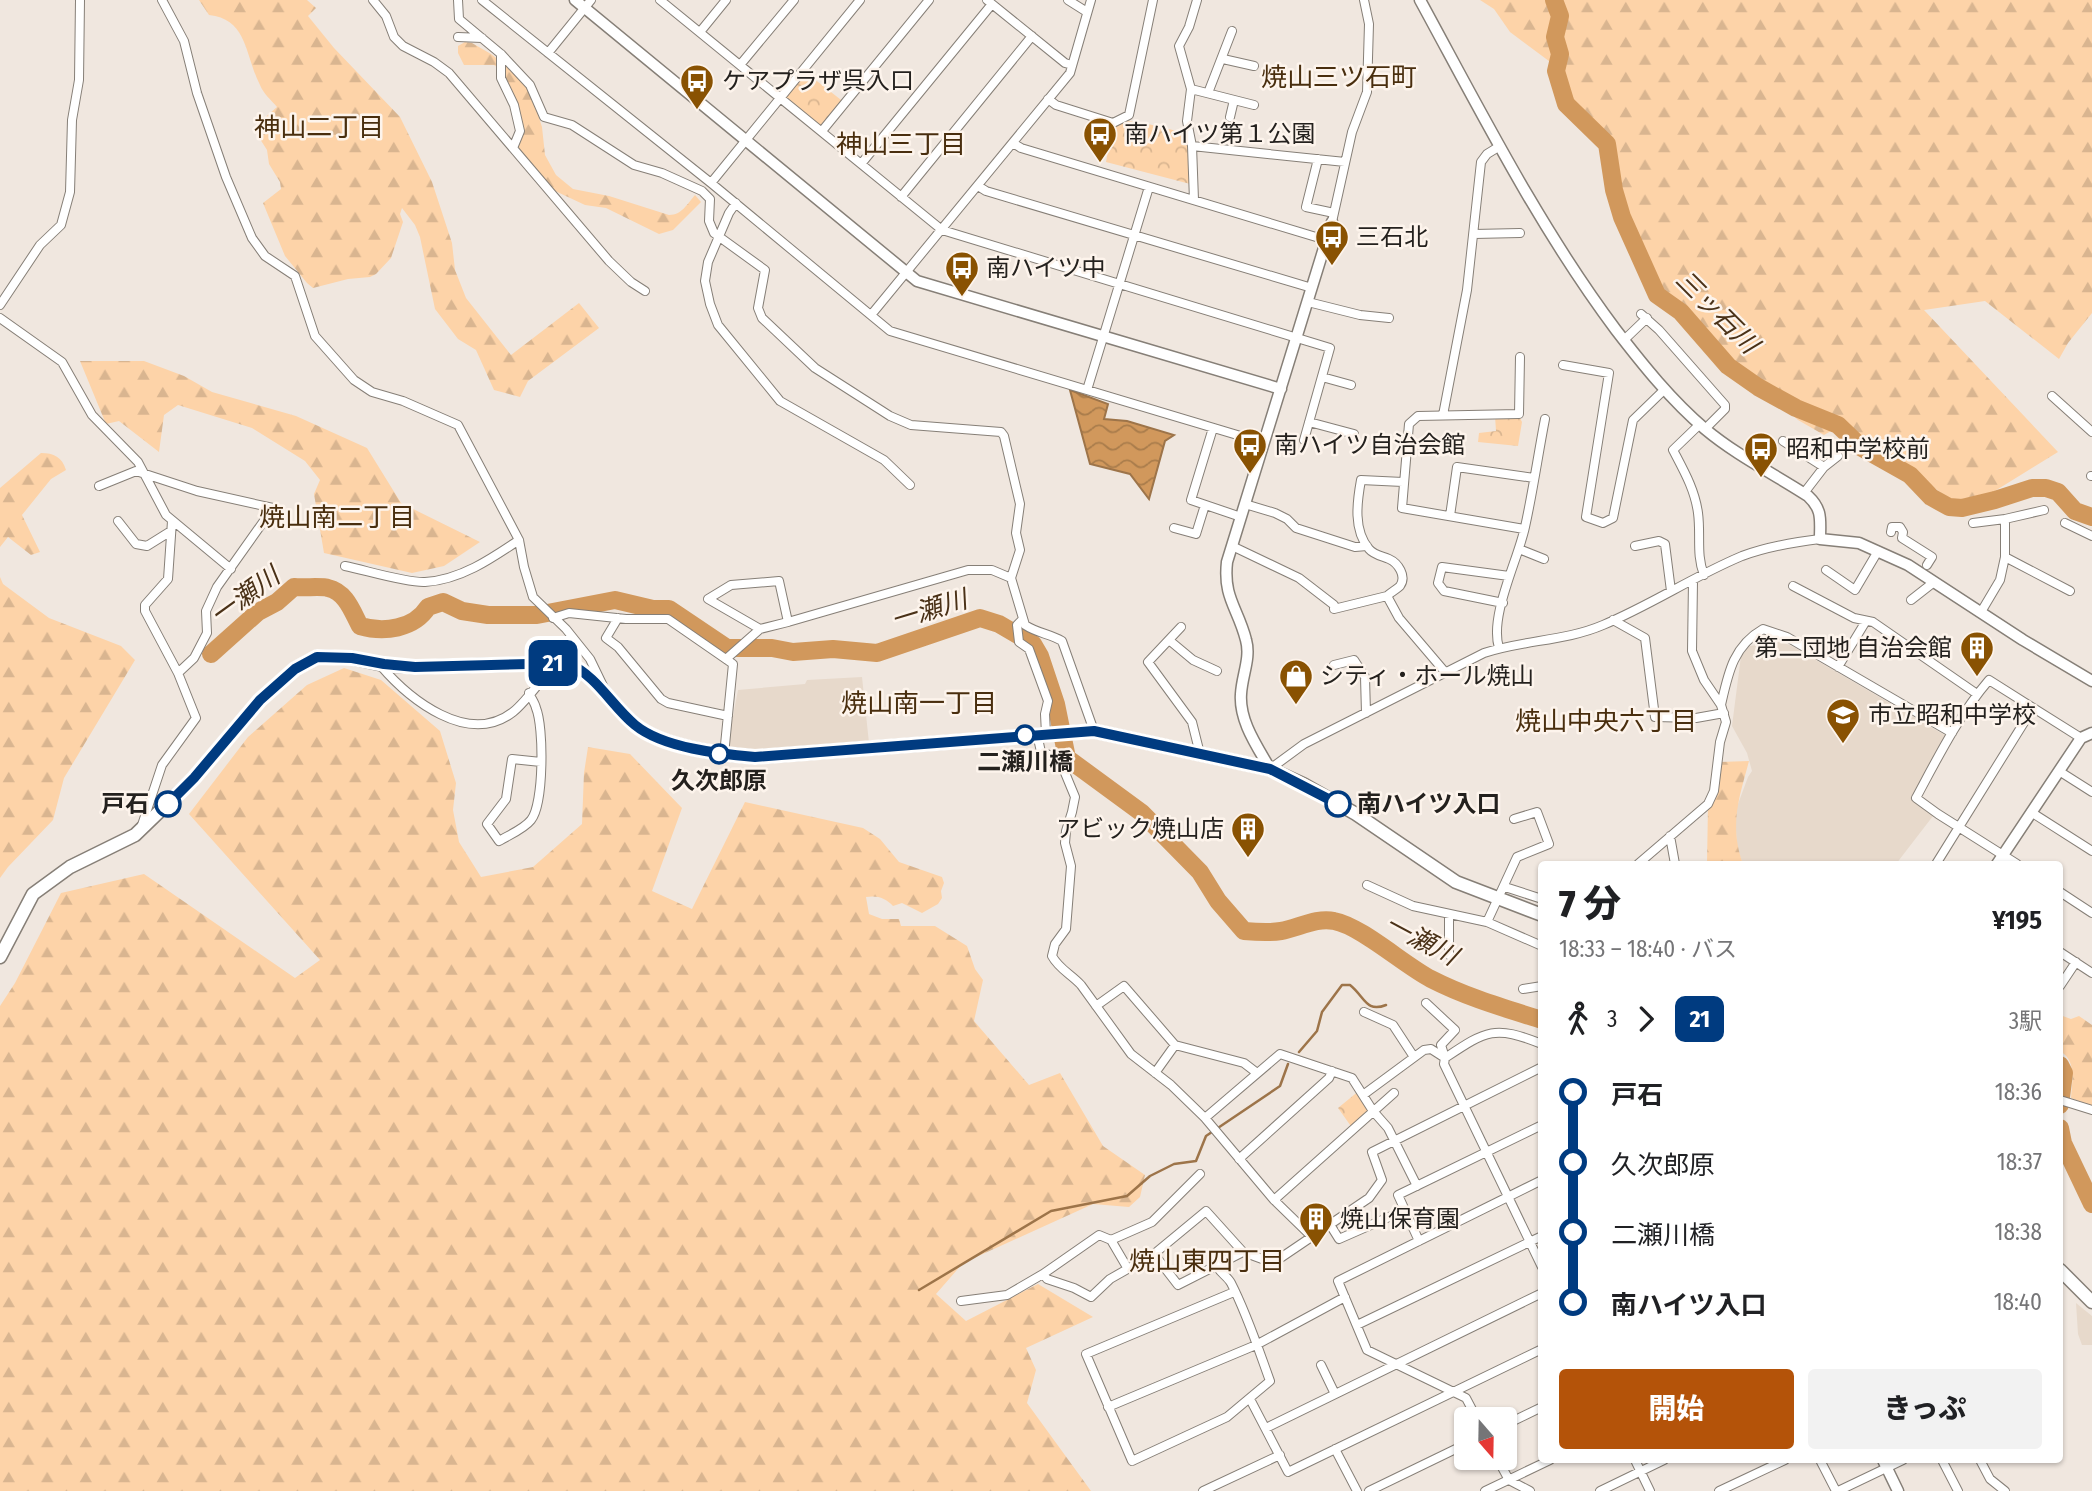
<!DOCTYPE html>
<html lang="ja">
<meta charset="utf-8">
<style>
body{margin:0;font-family:"Fira Sans Condensed","Noto Sans JP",sans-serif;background:#f2f2f2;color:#202124;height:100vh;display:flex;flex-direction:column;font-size:26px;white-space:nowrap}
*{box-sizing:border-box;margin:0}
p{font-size:23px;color:#757577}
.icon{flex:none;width:38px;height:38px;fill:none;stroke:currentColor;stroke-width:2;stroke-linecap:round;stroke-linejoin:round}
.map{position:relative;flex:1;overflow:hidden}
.sheet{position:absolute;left:1538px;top:861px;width:525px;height:602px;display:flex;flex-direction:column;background:#fff;border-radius:7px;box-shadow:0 2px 5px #0004}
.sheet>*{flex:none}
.badge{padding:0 14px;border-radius:10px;font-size:24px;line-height:46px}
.needle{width:46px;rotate:160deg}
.controls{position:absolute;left:1454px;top:1407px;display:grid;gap:14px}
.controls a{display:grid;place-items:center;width:63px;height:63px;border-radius:7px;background:#fff;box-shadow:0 2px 5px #0004;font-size:35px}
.map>.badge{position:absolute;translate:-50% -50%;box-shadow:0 0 0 4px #fff}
.legs{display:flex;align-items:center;gap:10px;height:77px;padding:0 21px;font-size:23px}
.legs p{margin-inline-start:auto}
.summary{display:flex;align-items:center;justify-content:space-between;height:119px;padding:0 21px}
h1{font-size:38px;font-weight:800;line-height:52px}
.button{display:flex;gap:14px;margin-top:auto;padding:14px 21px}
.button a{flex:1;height:80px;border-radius:7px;background:#b45309;color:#fff;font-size:28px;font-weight:800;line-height:80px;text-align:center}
.button a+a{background:#f2f2f2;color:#202124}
ul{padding:0 21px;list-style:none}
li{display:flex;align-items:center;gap:24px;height:70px;font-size:26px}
li i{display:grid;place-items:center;width:10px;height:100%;margin:0 9px;background:currentColor}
li i::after{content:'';width:18px;height:18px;margin:-9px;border:5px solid;border-radius:50%;background:#fff}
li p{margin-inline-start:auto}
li:first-child i{background:linear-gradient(#0000 50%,currentColor 0)}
li:last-child i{background:linear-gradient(currentColor 50%,#0000 0)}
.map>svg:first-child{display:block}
.built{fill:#e7d9cb}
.forest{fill:url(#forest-firs)}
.park{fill:url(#park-crowns)}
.water{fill:url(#water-waves);stroke:#9d7449;stroke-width:2}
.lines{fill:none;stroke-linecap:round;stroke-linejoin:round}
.stream{stroke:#9d7449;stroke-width:2.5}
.river{stroke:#d1985c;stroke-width:18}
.minor-casing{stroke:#867f77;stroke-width:10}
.tertiary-casing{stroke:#867f77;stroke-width:13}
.primary-casing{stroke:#867f77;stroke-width:15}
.minor{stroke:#fff;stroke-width:8}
.tertiary{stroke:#fff;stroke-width:10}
.primary{stroke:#fff;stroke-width:12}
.line-1-casing{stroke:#fff;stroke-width:16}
.line-1{stroke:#003b80;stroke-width:10}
.stop-1-dot{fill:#fff;stroke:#003b80;stroke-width:3.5}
.labels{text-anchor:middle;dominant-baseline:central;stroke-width:5;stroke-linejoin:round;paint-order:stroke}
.poi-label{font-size:24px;fill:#24211e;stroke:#fdf4ec;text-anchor:start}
.stop-label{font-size:24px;font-weight:bold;fill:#24211e;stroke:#fdf4ec}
.neighbourhood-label{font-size:26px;fill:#492e0e;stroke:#fdf4ec}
.water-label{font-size:26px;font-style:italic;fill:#4a3117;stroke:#fdf4ec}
</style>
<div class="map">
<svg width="2092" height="1491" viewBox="0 0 2092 1491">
<defs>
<pattern id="forest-firs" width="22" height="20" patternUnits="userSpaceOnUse" patternTransform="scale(1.75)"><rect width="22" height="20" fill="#fdd3a8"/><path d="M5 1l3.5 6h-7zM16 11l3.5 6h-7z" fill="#d9b590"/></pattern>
<pattern id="park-crowns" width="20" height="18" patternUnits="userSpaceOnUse" patternTransform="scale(1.75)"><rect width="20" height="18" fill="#fdd3a8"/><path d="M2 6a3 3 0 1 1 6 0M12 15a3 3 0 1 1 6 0" fill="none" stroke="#d9b590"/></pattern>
<pattern id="water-waves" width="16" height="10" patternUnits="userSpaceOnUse" patternTransform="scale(1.75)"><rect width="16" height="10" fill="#d1985c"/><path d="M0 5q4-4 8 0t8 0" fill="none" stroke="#a97c4b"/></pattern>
</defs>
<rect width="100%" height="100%" fill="#f0e7df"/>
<path class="built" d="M1763 637 1790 645 1948 737 1911 799 1933 816 1896 864H1743L1737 849 1735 812 1748 777 1752 771 1747 753 1732 726 1741 656 1750 646 1757 645Z
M862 677 869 743 759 752 730 750 727 747 738 690 805 684 807 680Z
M2076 1303 2092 1316V1345H2082L2078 1334Z"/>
<path class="forest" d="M199 0H307L316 8 308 16 334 48 400 117 432 182 452 243 455 270 466 298 511 355 579 303 599 328 528 381 520 397 494 390 476 350 458 339 435 309 420 237 415 225 402 208 400 214 403 222 391 258 376 274 370 277 348 279 313 288 307 283 285 256 263 203 281 189 280 182 269 164 267 150 253 128 277 107C271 100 263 93 260 85 245 56 248 19 209 15Z
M1480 0H2092V313L2068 343 2059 359 1985 301 1924 310 2058 452 1990 494 1953 501 1906 468 1831 431 1824 435 1798 420 1716 350 1656 288 1625 217 1616 176V152L1609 142 1593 128 1572 104 1561 70 1510 32 1494 9Z
M465 42 472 43 491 54 509 68 531 93 542 127 545 155 556 175 573 189 609 196 669 215C682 215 687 204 695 195L701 202 673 230 659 234 606 208 585 205 553 190 518 149C527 115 516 98 500 69L494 65H464L458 53V46Z
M80 361H144L184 376 212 392 296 416 367 448 401 503 480 542 444 566 412 573 324 553 314 494 320 480 305 461 252 428 178 405 164 415 159 452 119 421 106 424Z
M41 453C54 453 62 457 66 470L51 479 22 515 40 552 31 555 8 537 0 547V488Z
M0 577 3 584 49 618 121 646 135 660 64 778 53 820 8 867 0 878Z
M344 668 381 680 440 731 456 783 453 810 459 842 481 877 533 867 582 824 584 773 588 747 630 754 682 808 652 891 692 909 745 802 863 828 880 839 899 862 942 877 944 883 941 891 942 898 938 904 922 913 902 903 893 906C886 898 877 895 866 897L869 914 882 919H899L901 926H935L967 946 975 969 983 980 974 1021 1029 1085 1060 1073 1103 1146 1145 1175 1140 1197 1129 1207 1093 1204 963 1263 936 1294 966 1321 1038 1284 1093 1317 1026 1348 1036 1370 1027 1403 1091 1491H0V1006L15 983 61 893 144 874 295 978 320 960 189 814 248 737 307 685Z
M1749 761C1739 798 1729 826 1743 864H1707L1708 804 1719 762Z
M2060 1015 2071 1019 2079 1016 2092 1025V1106L2071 1098C2072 1081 2077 1061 2060 1051Z"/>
<path class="park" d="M804 71 845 103 822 131 780 98Z
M1118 120 1140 122 1189 134 1194 185 1106 162 1113 123Z
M1495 416H1519L1522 422 1518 446 1478 442 1479 433 1496 431Z
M1360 1090 1373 1111 1353 1129 1338 1108Z"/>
<path class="water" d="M1070 390 1108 404 1104 419 1127 421 1174 435 1165 441 1149 499 1130 474 1090 464Z"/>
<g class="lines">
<path class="stream" d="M1299 1052 1317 1031 1322 1012 1342 985H1350C1365 997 1366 1013 1386 1005
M919 1290 1051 1211 1127 1196 1150 1176 1174 1164 1196 1161 1206 1136 1280 1086 1288 1064"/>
<path class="river" d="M1554 0 1560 16 1555 37 1560 54 1556 71 1566 104 1607 144 1614 190 1622 217 1657 295 1681 312 1728 366 1758 387 1796 408 1838 425 1862 448 1910 475 1931 497 1949 507 1962 508 1995 500 2032 488H2046L2058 492 2075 511 2092 517
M211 654 258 612 277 602 294 587C304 588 322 586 328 588 346 592 352 611 360 626 384 633 414 629 428 607L443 602 462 611 488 615H537L615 600 653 609H669L727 648H772L793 652 833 649 877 653 980 618 999 624 1033 644 1040 656 1056 704 1067 758 1142 813 1200 872 1218 901 1244 931C1256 932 1269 933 1281 931 1298 928 1317 917 1334 921 1361 926 1404 965 1431 979 1466 997 1504 1008 1542 1020
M2060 1065 2064 1073 2060 1105
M2060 1128 2063 1143 2092 1204"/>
<g class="minor-casing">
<path id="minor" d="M162 0 184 41 197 93 226 177 252 238 265 256 295 276 315 336 354 380 372 392 403 401 458 425 519 540 524 567 533 597 566 629 590 659 604 688
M373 0 386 16 394 37 403 46 434 62 449 73 609 261 631 282 645 291
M458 0 459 19 501 54 530 85 544 117 572 125 634 165 662 173 702 191 710 199 709 221 714 233 765 270 758 308 762 318 815 368 890 416 911 425 1001 432 1004 436 1020 504 1016 533 1020 550 1011 578 1025 625C1037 633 1050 634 1062 641L1094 731
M482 0 711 183 890 331 1264 443
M660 0 942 230 1330 348 1304 440
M987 0 1065 63 1072 65
M1068 0 1087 12
M700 32 726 0
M458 37 482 38
M548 53 591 0
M501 54V78L514 105 520 131 513 148
M1223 59 1254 66
M740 65 794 0
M1191 89 1254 105
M1208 93 1232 31
M1048 99 1056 105 1113 123 1129 115 1153 0
M1230 117 1234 100
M822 131 929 0
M1013 143 1021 148 1326 240
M1192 146 1345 162
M1318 159 1306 207 1334 213
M861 164 992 4
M711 183 860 0
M978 186 986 191 1312 288
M901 197 1032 36
M1194 200 1192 146 1187 121 1191 89 1179 46 1189 27 1197 0
M736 203 729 213 708 262 705 281 710 304 718 325 780 401 884 460 910 485
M1332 222 1352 132 1367 92 1369 24 1364 0
M1474 234 1520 233
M1308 302 1360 315 1389 318
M0 305 40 245 61 225 70 192 72 120 79 80 80 0
M1641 314 1659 330 1725 405V409L1705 429
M871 315 1070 73 1091 0
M0 318 62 362 92 415 138 462 166 515 231 569
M1624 340 1647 318
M1520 357 1519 414 1418 416 1409 424 1402 508 1524 529
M1563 365 1609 373 1586 517 1603 523 1613 518 1633 420 1665 389
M1322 377 1351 385
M1087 390 1149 187
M2052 396 2092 432
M1443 415 1467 290 1481 162 1487 154 1500 146
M1309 422 1354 434
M1700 424 1673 450C1684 471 1695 490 1698 513 1701 535 1696 555 1704 575
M1213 428 1191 500 1241 517
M1783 441 1824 467
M2091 476H2092
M1403 482 1361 480C1357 502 1353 530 1369 549 1374 555 1382 556 1389 559 1398 563 1407 576 1400 586 1397 589 1390 593 1387 596L1399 618 1445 672
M99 486 136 471 197 491 273 508 217 587 206 611 207 633 194 658 178 673
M1804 493 1824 467 1838 456
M1245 504 1275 513 1287 519 1296 528 1355 547 1367 546
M1450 516 1457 467 1534 478
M118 521 136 544 147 546 171 531
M1973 523 2005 519
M2065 523 2092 536
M1174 528 1196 534 1205 505
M1891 532 1892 527H1900L1903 532 1902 538 1932 557 1927 565
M1232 546 1299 578 1334 605V609L1387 596
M1635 546 1659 541 1665 544 1671 591
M1519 549 1544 559
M2005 557 2070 591
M345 566C365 570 406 583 425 582 460 580 491 559 519 540
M1826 570 1855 590 1878 551
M779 581 788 622 760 629 708 599 731 585Z
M1793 586 1854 618 1873 622 1977 694
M1911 600 1934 582
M1503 603 1444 591 1438 583 1442 567 1509 576
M1981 612 2000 580 2005 557V519L2044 510
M553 618 569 613 626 619H668L733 664 724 755
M618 618 606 638 618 647 661 699 668 703 728 716
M1023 619 1017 625 1019 642 1029 649 1048 701 1045 714 1046 734
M1613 620 1645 638 1655 717 1696 718 1724 713
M788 622 968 570H992L1011 578
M1181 627 1148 662 1192 722 1200 754
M1169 640 1193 660 1217 671
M1499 648C1489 616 1518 560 1525 527 1533 491 1538 455 1545 419
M726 659 760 629
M380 665C409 699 468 747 513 712 526 702 544 676 556 663
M1334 665 1354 660 1365 677 1366 713
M1838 667 1866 621
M529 693C531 698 535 703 536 708 544 727 544 804 531 820 524 829 509 835 499 841L487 824 506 799 512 759 541 762
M1721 705C1728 674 1733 646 1763 629L1787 637 1952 733
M1037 734 1041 752 1055 757 1063 768 1075 797 1072 812 1066 831 1065 843 1071 866 1066 929 1055 944 1052 956C1059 969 1071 974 1081 985L1131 1054 1171 1085 1205 1118 1274 1200 1311 1236
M1270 769 1304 744 1484 653C1523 640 1566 641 1603 625 1651 605 1694 576 1742 556 1766 547 1795 542 1820 539
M2059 771 2092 792
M2031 812 2092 851
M142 825 162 765 196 718 178 673 145 611V605L168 579 172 521
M1670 836 1675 864
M1638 864 1708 804 1714 791 1720 742 1726 722 1721 705 1704 680 1692 651 1693 581
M1936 864 2033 708
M2017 864 1938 814 1916 798C1938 757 1959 715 1989 680L2081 738
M1367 885 1413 906 1487 922 1542 946
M1505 887 1542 899
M2060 892 2092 913
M1487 922 1517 857 1549 844 1537 812 1514 819
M2060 952 2092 973
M1449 955V915
M2060 986 2076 962
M1523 989 1542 986
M1426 1003 1455 1030 1441 1045 1445 1058
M1096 1006 1124 986 1175 1045 1244 1063 1257 1073
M1364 1012 1393 1025 1414 1057
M1542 1044C1494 1025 1487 1030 1445 1058L1444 1064 1542 1267
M1155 1073 1175 1045
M1363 1095 1424 1050 1431 1049 1445 1058
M2060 1100 2092 1110
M1205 1118 1280 1054 1352 1078 1373 1111 1388 1128 1417 1186
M1239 1159 1329 1078 1332 1071
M1274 1200 1394 1093
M1329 1223 1339 1239 1405 1210
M1111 1240 1152 1222 1200 1174
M1419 1241 1398 1195 1542 1125
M1154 1254 1178 1285 1243 1252 1273 1263 1369 1198 1382 1180 1372 1152 1542 1067
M1217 1266C1220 1273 1227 1276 1231 1283 1247 1314 1258 1348 1270 1381L1227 1417 1132 1461 1086 1354 1234 1292
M1043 1274 1047 1279 1074 1288 1091 1297 1110 1279 1154 1254 1206 1211 1243 1252
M961 1301 1007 1295 1043 1274 1099 1235 1111 1240 1128 1269
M1357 1325 1542 1236
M1321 1365 1335 1394
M1250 1399 1288 1472 1542 1349
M1108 1407 1256 1345 1345 1297
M1477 1419 1466 1398 1367 1350 1338 1281 1542 1180
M1505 1425 1542 1407
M1266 1428 1542 1293
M1335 1449 1357 1491
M1497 1458 1509 1480 1530 1491
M1635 1460 1650 1491
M1820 1460 1836 1491
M1942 1460 1958 1491
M1980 1460 1990 1479 2005 1491
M1203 1491 1280 1455
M1369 1491 1466 1444
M1485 1491 1550 1460
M1600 1491 1664 1460
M1719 1491 1785 1460
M1838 1491 1903 1460"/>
</g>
<g class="tertiary-casing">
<path id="tertiary" d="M575 0 917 281 1281 389
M1420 0C1481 112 1539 227 1616 330 1643 365 1671 400 1705 429 1736 455 1774 474 1808 496 1823 510 1820 520 1820 539L1859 543 1908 565 2023 640 2092 681
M1270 769C1257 746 1239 721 1241 694 1242 675 1251 658 1246 640 1238 608 1223 598 1227 562L1332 222
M1997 864 2081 738 2092 733
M1883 1460 1898 1491"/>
</g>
<g class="primary-casing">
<path id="primary" d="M0 957 33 894 70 867 135 835 194 778 260 700 295 669 317 657 352 658 384 665 416 667 568 663C598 677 611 705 635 725 663 748 721 754 755 757L1094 731 1270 769 1303 784 1356 814 1456 882 1542 915
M2060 1270 2092 1302"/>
</g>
<use href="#minor" class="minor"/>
<use href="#tertiary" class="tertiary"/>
<use href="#primary" class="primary"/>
</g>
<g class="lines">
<g class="line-1-casing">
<path id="line-1" d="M168 804 194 778 260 700 295 669 317 657 352 658 384 664 415 667 568 663C598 677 611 705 635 725 663 748 720 754 755 757L1094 731 1270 769 1338 804"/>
</g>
<use href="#line-1" class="line-1"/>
</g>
<defs>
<g id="bus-pin" transform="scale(1.75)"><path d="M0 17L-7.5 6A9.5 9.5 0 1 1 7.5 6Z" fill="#895202" stroke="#fdf4ec"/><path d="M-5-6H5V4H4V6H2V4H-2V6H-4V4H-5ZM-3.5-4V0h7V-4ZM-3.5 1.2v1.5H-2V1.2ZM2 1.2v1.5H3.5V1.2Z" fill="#fff"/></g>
<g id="building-pin" transform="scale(1.75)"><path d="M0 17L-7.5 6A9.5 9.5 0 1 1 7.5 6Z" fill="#895202" stroke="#fdf4ec"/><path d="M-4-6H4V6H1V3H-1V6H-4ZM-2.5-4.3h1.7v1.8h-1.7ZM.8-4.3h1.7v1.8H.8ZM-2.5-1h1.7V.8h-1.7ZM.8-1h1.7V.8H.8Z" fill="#fff"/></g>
<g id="shop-pin" transform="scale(1.75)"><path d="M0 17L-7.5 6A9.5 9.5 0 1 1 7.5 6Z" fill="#895202" stroke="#fdf4ec"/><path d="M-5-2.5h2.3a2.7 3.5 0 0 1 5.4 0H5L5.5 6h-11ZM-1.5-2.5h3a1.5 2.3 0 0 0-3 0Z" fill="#fff"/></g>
<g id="school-pin" transform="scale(1.75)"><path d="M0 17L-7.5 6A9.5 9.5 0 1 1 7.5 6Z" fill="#895202" stroke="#fdf4ec"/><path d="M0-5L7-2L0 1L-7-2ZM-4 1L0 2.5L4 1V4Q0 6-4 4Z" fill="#fff"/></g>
</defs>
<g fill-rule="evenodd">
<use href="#bus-pin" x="697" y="81"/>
<use href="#bus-pin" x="1100" y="134"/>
<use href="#bus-pin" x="1332" y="237"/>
<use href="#bus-pin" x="962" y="268"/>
<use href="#bus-pin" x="1250" y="445"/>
<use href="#bus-pin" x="1761" y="449"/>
<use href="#building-pin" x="1977" y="648"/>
<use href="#shop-pin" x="1296" y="676"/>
<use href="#school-pin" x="1843" y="715"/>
<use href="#building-pin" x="1248" y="829"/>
<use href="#building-pin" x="1316" y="1219"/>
</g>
<g class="stop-1-dot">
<circle cx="1025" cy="735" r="9"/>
<circle cx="719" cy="754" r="9"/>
<circle cx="168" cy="804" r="12"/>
<circle cx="1338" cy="804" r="12"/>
</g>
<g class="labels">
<g class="poi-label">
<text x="722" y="81">ケアプラザ呉入口</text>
<text x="1124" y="134">南ハイツ第１公園</text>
<text x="1356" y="237">三石北</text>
<text x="986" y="268">南ハイツ中</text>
<text x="1274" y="445">南ハイツ自治会館</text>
<text x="1786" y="449">昭和中学校前</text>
<text x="1952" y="648" text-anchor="end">第二団地 自治会館</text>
<text x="1320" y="676">シティ・ホール焼山</text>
<text x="1868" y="715">市立昭和中学校</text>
<text x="1224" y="829" text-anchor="end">アビック焼山店</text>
<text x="1340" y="1219">焼山保育園</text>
</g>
<g class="stop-label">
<text x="1025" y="762">二瀬川橋</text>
<text x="719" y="781">久次郎原</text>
<text x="149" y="804" text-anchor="end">戸石</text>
<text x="1357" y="804" text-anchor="start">南ハイツ入口</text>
</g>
<g class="neighbourhood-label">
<text x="1339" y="77">焼山三ツ石町</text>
<text x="319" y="127">神山二丁目</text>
<text x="901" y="144">神山三丁目</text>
<text x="337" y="517">焼山南二丁目</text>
<text x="919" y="703">焼山南一丁目</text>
<text x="1606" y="721">焼山中央六丁目</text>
<text x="1207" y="1261">焼山東四丁目</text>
</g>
<g class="water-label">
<text transform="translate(1717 312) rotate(45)">三ッ石川</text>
<text transform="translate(245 596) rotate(-36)">一瀬川</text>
<text transform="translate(929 610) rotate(-17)">一瀬川</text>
<text transform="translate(1421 940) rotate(28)">一瀬川</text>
</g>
</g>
</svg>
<div class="controls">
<a><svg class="needle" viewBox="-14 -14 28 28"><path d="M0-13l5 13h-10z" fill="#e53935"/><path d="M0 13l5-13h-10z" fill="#757577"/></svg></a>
</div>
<b class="badge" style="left:553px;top:663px;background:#003b80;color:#fff">21</b>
<section class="sheet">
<div class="summary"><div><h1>7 分</h1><p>18:33 – 18:40 · バス</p></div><b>¥195</b></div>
<div class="legs"><svg class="icon" aria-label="walk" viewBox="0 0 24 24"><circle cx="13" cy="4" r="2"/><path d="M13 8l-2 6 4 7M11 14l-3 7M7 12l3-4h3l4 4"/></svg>3<svg class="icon" aria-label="forward" viewBox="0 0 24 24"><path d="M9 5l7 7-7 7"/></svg><b class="badge" style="background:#003b80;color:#fff">21</b><p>3駅</p></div>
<ul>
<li><i style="color:#003b80"></i><b>戸石</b><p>18:36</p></li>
<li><i style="color:#003b80"></i><span>久次郎原</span><p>18:37</p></li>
<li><i style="color:#003b80"></i><span>二瀬川橋</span><p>18:38</p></li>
<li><i style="color:#003b80"></i><b>南ハイツ入口</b><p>18:40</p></li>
</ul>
<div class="button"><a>開始</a><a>きっぷ</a></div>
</section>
</div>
